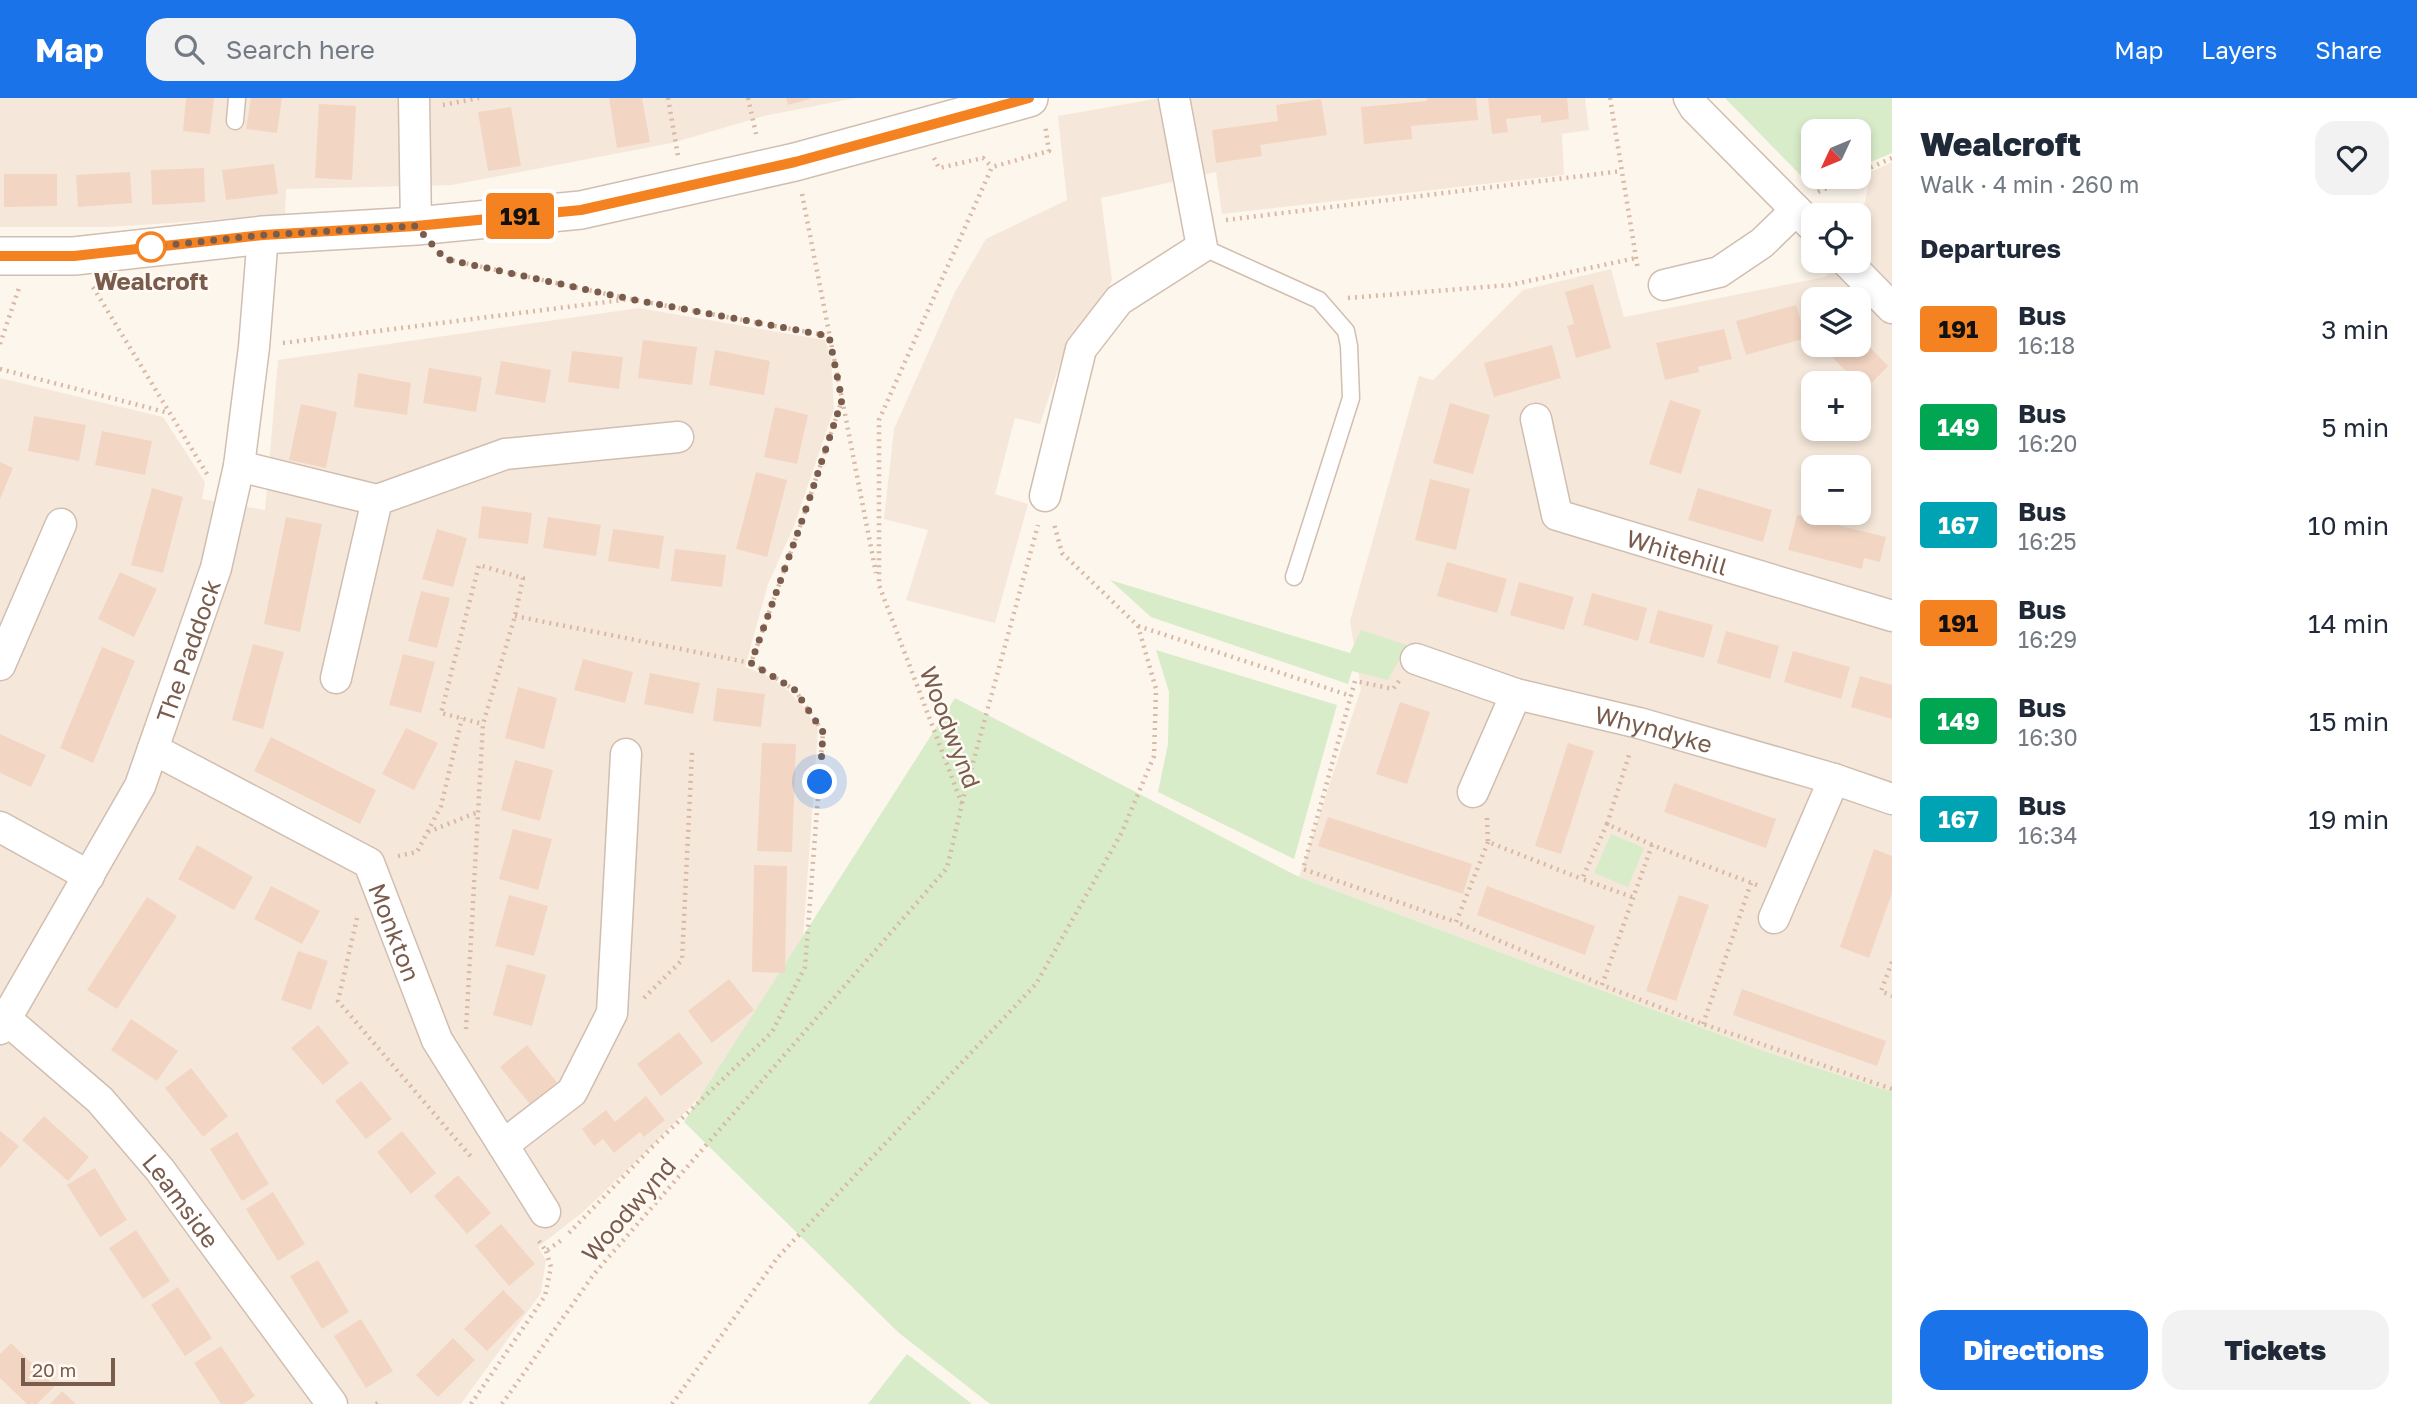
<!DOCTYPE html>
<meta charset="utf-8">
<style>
body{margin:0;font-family:"Golos Text",sans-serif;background:#f2f2f3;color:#1f2937;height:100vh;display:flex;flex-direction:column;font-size:26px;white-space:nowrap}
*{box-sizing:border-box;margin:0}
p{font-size:23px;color:#747a83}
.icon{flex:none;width:38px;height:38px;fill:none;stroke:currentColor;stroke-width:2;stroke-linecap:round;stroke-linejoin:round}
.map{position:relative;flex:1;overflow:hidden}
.details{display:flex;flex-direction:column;background:#fff;width:525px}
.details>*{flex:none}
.badge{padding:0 14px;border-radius:5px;font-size:24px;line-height:46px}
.needle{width:46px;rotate:226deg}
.controls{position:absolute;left:1801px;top:21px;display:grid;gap:14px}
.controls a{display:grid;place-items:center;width:70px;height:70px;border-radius:14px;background:#fff;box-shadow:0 4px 10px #0003;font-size:35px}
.scale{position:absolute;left:21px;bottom:18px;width:94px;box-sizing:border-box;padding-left:7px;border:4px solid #7a5c4d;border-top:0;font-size:19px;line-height:24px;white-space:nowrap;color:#7a5c4d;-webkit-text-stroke:5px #fffaf3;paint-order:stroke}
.you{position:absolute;width:35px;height:35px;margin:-18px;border:5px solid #fff;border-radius:50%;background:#1a73e8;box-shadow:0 0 0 10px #1a73e833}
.map>.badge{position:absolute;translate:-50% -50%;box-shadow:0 0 0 4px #fff}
h2{padding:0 28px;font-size:26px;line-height:63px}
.round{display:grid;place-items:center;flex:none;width:74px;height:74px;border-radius:21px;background:#f2f2f3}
.overview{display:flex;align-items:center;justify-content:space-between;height:119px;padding:0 28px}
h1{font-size:33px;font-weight:800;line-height:52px}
.cta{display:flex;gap:14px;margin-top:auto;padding:14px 28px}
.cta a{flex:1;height:80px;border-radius:21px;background:#1a73e8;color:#fff;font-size:28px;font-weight:800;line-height:80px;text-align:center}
.cta a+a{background:#f2f2f3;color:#1f2937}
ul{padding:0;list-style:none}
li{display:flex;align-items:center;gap:21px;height:98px;padding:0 28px}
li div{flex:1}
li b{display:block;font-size:26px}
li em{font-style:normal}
li .badge{min-width:77px;font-weight:700;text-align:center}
header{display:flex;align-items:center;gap:42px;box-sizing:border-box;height:98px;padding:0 35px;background:#1a73e8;color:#fff}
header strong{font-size:33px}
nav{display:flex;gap:38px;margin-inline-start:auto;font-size:24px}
.search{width:490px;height:63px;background:#f2f2f3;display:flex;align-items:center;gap:18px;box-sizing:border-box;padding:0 24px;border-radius:21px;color:#747a83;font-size:26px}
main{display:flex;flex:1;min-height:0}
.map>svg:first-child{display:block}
.residential{fill:#f5e8da;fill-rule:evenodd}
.green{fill:#d8ecc9}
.building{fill:#f3d5c3}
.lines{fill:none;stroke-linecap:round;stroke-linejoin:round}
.service-casing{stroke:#d1beb0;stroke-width:19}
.minor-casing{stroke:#d1beb0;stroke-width:33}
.tertiary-casing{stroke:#d1beb0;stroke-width:40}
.path{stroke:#d9b8a5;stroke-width:4.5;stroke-dasharray:2 5;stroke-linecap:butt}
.service{stroke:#fff;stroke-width:16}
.minor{stroke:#fff;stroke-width:30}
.tertiary{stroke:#fff;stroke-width:37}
.line-casing{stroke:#fff;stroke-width:16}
.line{stroke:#f58220;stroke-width:10}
.walk{stroke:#7a5c4d;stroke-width:7;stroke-dasharray:0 12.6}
.stop-dot{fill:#fff;stroke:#f58220;stroke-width:3.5}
.labels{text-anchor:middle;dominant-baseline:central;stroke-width:5;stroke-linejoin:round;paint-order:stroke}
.stop-label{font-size:24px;font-weight:bold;fill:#7a5c4d;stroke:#fffaf3}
.street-label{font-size:24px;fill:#7a5c4d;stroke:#fffaf3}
</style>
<header>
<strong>Map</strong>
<div class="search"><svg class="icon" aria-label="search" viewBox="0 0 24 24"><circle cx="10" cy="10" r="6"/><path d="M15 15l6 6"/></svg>Search here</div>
<nav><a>Map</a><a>Layers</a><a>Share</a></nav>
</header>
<main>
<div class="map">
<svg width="1892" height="1306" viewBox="0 0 1892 1306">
<rect width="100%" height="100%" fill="#fdf6ec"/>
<path class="residential" d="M0 0H855L764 18 672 45 452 87 286 91 285 117 111 129H0Z
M1160 0H1585L1589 32 1562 36 1564 77 1222 116 1216 74 1101 100 1112 182 1104 200 1082 224 1066 248 1040 326 1015 320 995 396 1028 406 995 525 906 502 928 432 884 421 894 331 955 194 986 141 1067 102 1058 18Z
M1892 64V994L1764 953 1299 779 1361 591 1350 523 1419 278 1433 282 1523 192 1611 171 1624 219 1825 179 1840 163H1858L1859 134 1871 74ZM1813 201H1858V247H1813ZM1813 285H1858V331H1813ZM1813 369H1858V415H1813Z
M639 210 825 242 831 259 834 311 794 428 768 486 745 569 766 577 787 591 805 611 818 631 802 855 747 950 655 1045 583 1114 538 1149 546 1162 541 1195 461 1306H0V280L163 319 205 384 202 401 265 412 278 262Z"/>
<path class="green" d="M1725 0H1892V55L1859 69 1858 33H1813V79H1837L1813 90Z
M1110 482 1350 555 1361 532 1407 547 1388 582 1352 573 1348 586 1151 519Z
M1156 552 1337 607 1294 761 1158 694 1168 646 1169 594Z
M955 600 1299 779 1764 953 1892 994V1306H990L899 1235 684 1024Z
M1611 736 1644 750 1628 789 1594 775Z
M907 1256 972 1306H868Z"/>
<path class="building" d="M186 0H214L210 36 183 33Z
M251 0H282L277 35 246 31Z
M609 0H642L650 44 617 50Z
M786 0H809L810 1 788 7Z
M1427 0H1476L1478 22 1411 28 1412 41 1364 46 1361 9 1427 3Z
M1488 0H1567L1569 21 1541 25V17L1506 21 1508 34 1492 36Z
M1321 1 1327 37 1260 47 1262 58 1216 65 1212 32 1278 23 1276 7Z
M319 6 356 8 352 82 315 80Z
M511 9 521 68 488 73 478 14Z
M274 66 278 96 226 102 222 72Z
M204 70 205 104 152 107 151 72Z
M130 74 132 105 78 109 76 77Z
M4 76H57V108L4 109Z
M1593 186 1611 250 1576 260 1567 228 1574 226 1565 194Z
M1796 207 1806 240 1746 257 1736 223Z
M1724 231 1732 261 1698 269 1699 274 1665 282 1656 245Z
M1858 237 1888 268 1865 292 1820 247H1858Z
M643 242 697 249 692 287 638 280Z
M1552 247 1561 280 1494 299 1484 265Z
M715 252 770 263 764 297 709 287Z
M572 253 623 259 619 291 568 284Z
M501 263 551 272 545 305 495 296Z
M429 270 482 279 476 314 423 305Z
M358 275 411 285 407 317 354 309Z
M1670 302 1701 312 1681 376 1649 366Z
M1450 305 1490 317 1473 376 1433 365Z
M301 306 337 314 326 370 289 362Z
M775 309 808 317 797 366 764 359Z
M34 318 86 327 79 363 28 353Z
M102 333 152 343 145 377 95 367Z
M0 364 13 370 0 401Z
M756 374 787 382 767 459 736 451Z
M1430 381 1470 391 1456 452 1415 442Z
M152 390 183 399 163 475 131 467Z
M1698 390 1772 412 1763 444 1688 422Z
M482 408 532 415 528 446 478 440Z
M1797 417 1886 439 1880 464 1864 460 1862 471 1788 452Z
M286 419 322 426 300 534 264 526Z
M548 419 601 427 596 458 543 450Z
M437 431 467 440 453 489 422 481Z
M613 431 664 438 659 471 608 463Z
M675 451 726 457 722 489 671 483Z
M1447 464 1507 481 1497 515 1437 498Z
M120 474 157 491 134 539 98 521Z
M1519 484 1574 499 1564 532 1510 517Z
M421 493 450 500 437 550 408 543Z
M1592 495 1647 510 1638 543 1583 527Z
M1658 512 1713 527 1704 560 1649 545Z
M1726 533 1779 548 1770 581 1717 565Z
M253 546 284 554 263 631 232 622Z
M102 549 135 563 93 665 60 650Z
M1793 553 1850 569 1841 601 1784 584Z
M403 556 435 564 421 615 389 607Z
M583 561 633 574 625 605 574 592Z
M650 575 700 585 693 616 644 606Z
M1860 578 1892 587V621L1851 609Z
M518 589 557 600 544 651 505 640Z
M717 590 765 596 761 629 713 623Z
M1400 604 1430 614 1407 686 1376 676Z
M406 630 438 645 414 692 382 676Z
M0 636 46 657 31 689 0 675Z
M271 639 376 692 360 726 254 673Z
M762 645 796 646 792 754 757 753Z
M1568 645 1594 653 1561 756 1535 748Z
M515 662 553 672 540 723 501 712Z
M1674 685 1776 721 1766 750 1664 714Z
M1328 719 1472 766 1463 796 1318 748Z
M513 731 552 741 538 792 499 781Z
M197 747 253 779 234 812 178 781Z
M1874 751 1892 758V795L1869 860 1840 849Z
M754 767 787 768 785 875 752 874Z
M271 788 320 813 302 846 254 821Z
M1487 788 1595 828 1585 857 1477 817Z
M509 797 548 808 534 858 495 848Z
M1679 797 1709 807 1676 903 1646 893Z
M147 799 177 818 117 911 87 892Z
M298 853 328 863 311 912 281 902Z
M507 866 546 877 532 928 493 917Z
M729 881 754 912 712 945 688 913Z
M1742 891 1886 943 1877 968 1733 917Z
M131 921 178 953 157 983 111 952Z
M318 927 349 965 323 987 291 950Z
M679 934 703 965 661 998 637 966Z
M527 947 560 988 533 1010 500 969Z
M191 970 228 1018 203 1039 165 990Z
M361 983 392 1021 366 1041 335 1003Z
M646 998 665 1022 644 1039 640 1034 614 1055 603 1041 594 1048 582 1031 606 1012 615 1024Z
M44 1018 89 1059 68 1083 22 1042Z
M0 1033 19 1048 0 1070Z
M402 1033 436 1075 411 1096 377 1054Z
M237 1034 269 1086 242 1103 210 1051Z
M95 1070 127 1122 100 1139 67 1087Z
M458 1077 491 1115 467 1136 434 1098Z
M273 1094 305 1146 278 1163 246 1111Z
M501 1126 535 1166 509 1188 475 1148Z
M136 1132 170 1183 143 1201 109 1150Z
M318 1162 349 1214 322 1231 290 1178Z
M178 1189 212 1240 185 1258 151 1207Z
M503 1192 525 1214 487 1253 464 1231Z
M361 1221 393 1273 366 1290 334 1238Z
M453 1240 475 1262 438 1299 416 1277Z
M11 1245 55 1288 37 1306H27L0 1280V1256Z
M221 1248 255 1298 243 1306H221L194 1265Z
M62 1293 76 1306H50Z"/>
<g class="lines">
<g class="service-casing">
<path id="service" d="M235 23 237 0
M1202 149 1319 202 1346 233 1349 248 1351 300 1294 479"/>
</g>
<g class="minor-casing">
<g id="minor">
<path d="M414 0 416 128"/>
<path d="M1689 0 1695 10 1813 129"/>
<path d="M1846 163 1892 210"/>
<path d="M1664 187 1719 174 1762 145 1796 112"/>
<path id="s1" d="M1536 321 1557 417 1892 518"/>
<path d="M239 368 377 402"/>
<path d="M1045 398 1081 251 1119 202 1202 149 1174 0"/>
<path id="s2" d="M1416 561 1516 596 1639 625 1834 681 1892 701"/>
<path d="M0 567 61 426"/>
<path d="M336 580 377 402 505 356 678 339"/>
<path id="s3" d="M153 651 369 765 437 942 545 1114"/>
<path d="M1473 694 1516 596"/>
<path d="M0 729 89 778"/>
<path d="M1774 820 1834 681"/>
<path id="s4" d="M7 922 100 1002 160 1072 332 1306"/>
<path id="s5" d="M0 931 140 688 216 470 239 368 254 249 263 137"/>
<path d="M503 1047 572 994 612 915 626 656"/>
</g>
</g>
<g class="tertiary-casing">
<path id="tertiary" d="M0 158H74L263 137 416 128 581 112 795 64 1029 0"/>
</g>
<path class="path" d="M668 0 678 58
M748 0 757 40
M1610 0 1638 172
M443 7 479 0
M934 60 939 70 983 60 992 69
M1858 75 1892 60
M1818 94 1851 79
M802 96 876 475
M1226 122 1622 73
M446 161 625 200
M93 189 207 376
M1348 200 1510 187 1636 160
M283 245 630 201 829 238
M0 246 19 190
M0 271 169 315
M515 518 751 565 804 417 842 302
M1138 528 1351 598
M1399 583 1393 591 1355 583 1303 771 1456 824
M962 705 1038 427
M1487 720 1488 744 1582 781
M1607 726 1630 654
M428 734 478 714
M1488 744 1456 824 1602 887
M398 758 417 754 441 708 462 620
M1757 787 1652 747 1602 887 1703 926 1892 991
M1632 799 1582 781 1607 726 1652 747
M357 820 338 903 472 1060
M1892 864 1881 893 1892 898
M644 900 682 862 692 654
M1703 926 1751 785
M466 931 483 626 515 518 523 480 479 467 441 615 483 626
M569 1135 653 1048 772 934 805 869 823 634 795 592 751 565
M539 1143 546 1153 563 1141
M376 1306 379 1304 380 1306
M471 1306 545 1198 551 1169 546 1153
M502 1306 594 1176 947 770 962 706 879 487V322L992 69 1049 53 1045 26
M672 1306 778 1159 1036 886 1122 734 1154 658 1156 591 1138 528 1062 455 1054 426"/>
<use href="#service" class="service"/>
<use href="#minor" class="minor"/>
<use href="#tertiary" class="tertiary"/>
</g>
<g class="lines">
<g class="line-casing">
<path id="line" d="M0 158H74L263 137 416 128 581 112 795 64 1029 0"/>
</g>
<use href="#line" class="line"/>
<path class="walk" d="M151 149 263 137 416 128 445 161 630 201 829 238 842 302 804 417 751 565 795 592 823 634 820 684"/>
</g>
<circle class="stop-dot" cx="151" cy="149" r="14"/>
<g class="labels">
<g class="stop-label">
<text x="151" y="182">Wealcroft</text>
</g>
<g class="street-label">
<text stroke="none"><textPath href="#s1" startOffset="224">Whitehill</textPath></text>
<text stroke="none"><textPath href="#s5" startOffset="424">The Paddock</textPath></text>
<text transform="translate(951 629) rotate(69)">Woodwynd</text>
<text stroke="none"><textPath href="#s2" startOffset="248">Whyndyke</textPath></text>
<text stroke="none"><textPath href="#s3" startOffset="318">Monkton</textPath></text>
<text stroke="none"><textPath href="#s4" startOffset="252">Leamside</textPath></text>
<text transform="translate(628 1111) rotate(-49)">Woodwynd</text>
</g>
</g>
</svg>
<div class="controls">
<a><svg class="needle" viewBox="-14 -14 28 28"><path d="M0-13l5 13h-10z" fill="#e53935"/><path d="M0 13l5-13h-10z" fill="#747a83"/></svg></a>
<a><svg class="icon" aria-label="locate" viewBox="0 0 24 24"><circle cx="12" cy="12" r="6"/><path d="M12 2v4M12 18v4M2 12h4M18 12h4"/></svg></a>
<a><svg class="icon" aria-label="layers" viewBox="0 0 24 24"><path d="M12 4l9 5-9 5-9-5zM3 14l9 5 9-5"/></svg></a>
<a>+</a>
<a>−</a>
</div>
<div class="scale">20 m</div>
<div class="you" style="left:820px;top:684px"></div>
<b class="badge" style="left:520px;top:118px;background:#f58220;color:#111">191</b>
</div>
<section class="details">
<div class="overview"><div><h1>Wealcroft</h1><p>Walk · 4 min · 260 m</p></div><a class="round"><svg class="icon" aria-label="heart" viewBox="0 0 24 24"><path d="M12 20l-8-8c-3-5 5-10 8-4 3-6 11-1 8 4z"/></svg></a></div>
<h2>Departures</h2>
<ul>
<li><span class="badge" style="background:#f58220;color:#111">191</span><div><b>Bus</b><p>16:18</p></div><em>3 min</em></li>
<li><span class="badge" style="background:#00a651;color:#fff">149</span><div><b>Bus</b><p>16:20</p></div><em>5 min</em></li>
<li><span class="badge" style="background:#00a3b4;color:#fff">167</span><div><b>Bus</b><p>16:25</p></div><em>10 min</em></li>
<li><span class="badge" style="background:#f58220;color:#111">191</span><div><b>Bus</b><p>16:29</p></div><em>14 min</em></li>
<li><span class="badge" style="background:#00a651;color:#fff">149</span><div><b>Bus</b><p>16:30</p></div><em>15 min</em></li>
<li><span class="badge" style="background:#00a3b4;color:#fff">167</span><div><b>Bus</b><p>16:34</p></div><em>19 min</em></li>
</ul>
<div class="cta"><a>Directions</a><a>Tickets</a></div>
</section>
</main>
